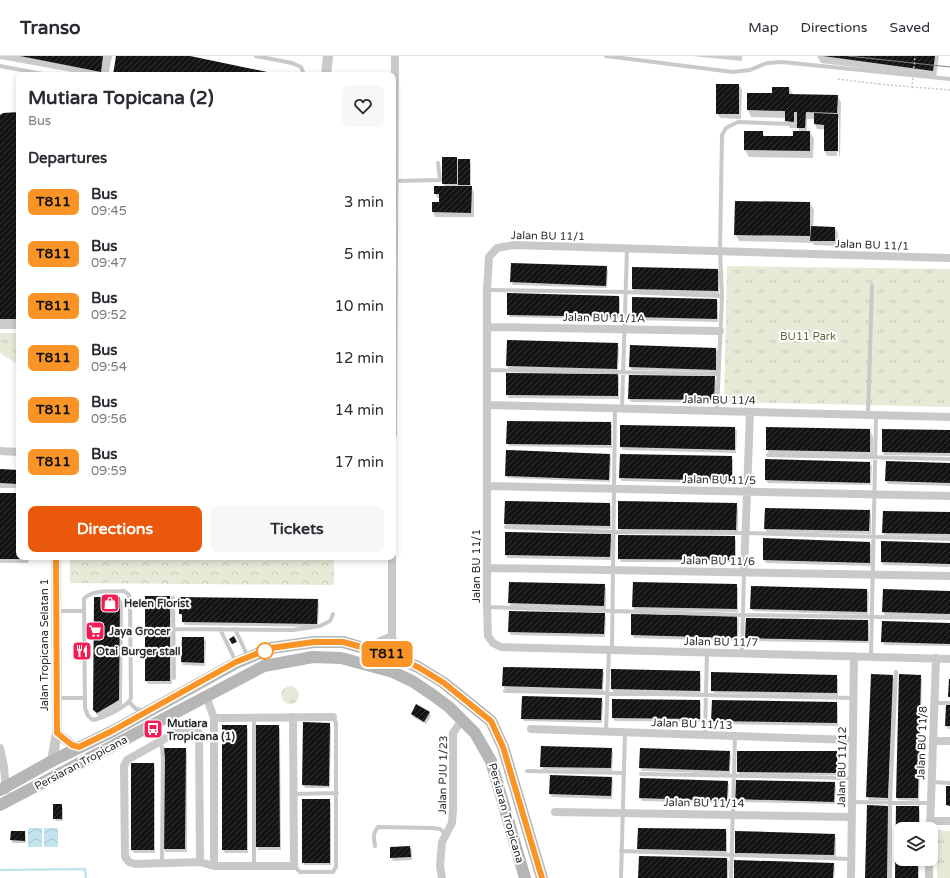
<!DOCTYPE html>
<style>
body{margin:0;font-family:"Varela Round",sans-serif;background:#f7f7f7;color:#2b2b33;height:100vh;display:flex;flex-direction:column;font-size:15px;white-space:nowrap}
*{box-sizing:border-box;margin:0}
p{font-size:13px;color:#7c7c81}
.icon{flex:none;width:22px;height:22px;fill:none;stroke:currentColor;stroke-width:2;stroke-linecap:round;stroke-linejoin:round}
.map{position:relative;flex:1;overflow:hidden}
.panel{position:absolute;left:16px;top:16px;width:380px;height:488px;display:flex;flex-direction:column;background:#fff;border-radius:8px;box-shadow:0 2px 6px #0003}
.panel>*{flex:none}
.badge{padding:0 8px;border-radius:6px;font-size:14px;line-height:26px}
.controls{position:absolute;left:894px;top:766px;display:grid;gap:8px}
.controls a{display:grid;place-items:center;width:44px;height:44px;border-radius:8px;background:#fff;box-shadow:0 2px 6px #0003;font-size:20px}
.map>.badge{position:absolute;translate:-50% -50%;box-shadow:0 0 0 2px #fff}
h2{padding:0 12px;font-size:15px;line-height:36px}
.round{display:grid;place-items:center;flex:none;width:42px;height:42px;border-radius:8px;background:#f7f7f7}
.overview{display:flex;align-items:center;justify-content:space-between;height:68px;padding:0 12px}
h1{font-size:19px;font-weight:700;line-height:30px}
.action{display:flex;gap:8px;margin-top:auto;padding:8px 12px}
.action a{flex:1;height:46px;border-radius:8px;background:#ea580c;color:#fff;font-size:16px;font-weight:700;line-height:46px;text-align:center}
.action a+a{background:#f7f7f7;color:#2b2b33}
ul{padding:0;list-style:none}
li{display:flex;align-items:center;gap:12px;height:52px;padding:0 12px}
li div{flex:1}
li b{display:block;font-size:15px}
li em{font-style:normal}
li .badge{min-width:44px;font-weight:700;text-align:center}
header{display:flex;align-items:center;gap:24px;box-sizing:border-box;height:56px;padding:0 20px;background:#fff;border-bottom:1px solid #e1e1e2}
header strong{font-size:19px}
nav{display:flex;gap:22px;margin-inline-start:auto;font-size:14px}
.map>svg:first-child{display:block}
.forest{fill:url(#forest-crowns)}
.park{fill:url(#park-tufts)}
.water{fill:url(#water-waves)}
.shadow{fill:#0003}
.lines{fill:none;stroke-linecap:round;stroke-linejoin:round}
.stream{stroke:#c1e4ee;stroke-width:2.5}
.building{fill:url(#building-hatch)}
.path{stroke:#c9c9c9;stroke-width:1.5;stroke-dasharray:2 2;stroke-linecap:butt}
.service{stroke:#c9c9c9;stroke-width:4}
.minor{stroke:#c9c9c9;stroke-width:8}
.tertiary{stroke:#c9c9c9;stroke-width:10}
.secondary{stroke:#b6b6b6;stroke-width:12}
.tram{stroke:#818181;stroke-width:1}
.path-bridge{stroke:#c9c9c9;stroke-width:1.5;stroke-dasharray:2 2;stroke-linecap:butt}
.line-casing{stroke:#fff;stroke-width:9}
.line{stroke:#fa9426;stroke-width:6}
.stop-dot{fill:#fff;stroke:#fa9426;stroke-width:2}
.labels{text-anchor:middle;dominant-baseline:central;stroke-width:4;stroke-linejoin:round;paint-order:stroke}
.street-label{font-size:11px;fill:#2c2c2c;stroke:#fff}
.park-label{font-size:11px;fill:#586b36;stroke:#fff}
.poi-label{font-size:11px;font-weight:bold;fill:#2c2c2c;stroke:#fff;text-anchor:start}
</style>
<header>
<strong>Transo</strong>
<nav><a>Map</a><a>Directions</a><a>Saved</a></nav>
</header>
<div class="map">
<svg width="950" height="822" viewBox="0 0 950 822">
<defs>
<pattern id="forest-crowns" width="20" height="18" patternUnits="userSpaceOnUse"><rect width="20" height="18" fill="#e6ebd7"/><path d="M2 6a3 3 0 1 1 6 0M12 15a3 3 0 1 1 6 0" fill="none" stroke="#c5cab9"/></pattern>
<pattern id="park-tufts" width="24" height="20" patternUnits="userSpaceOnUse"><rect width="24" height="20" fill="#e6ebd7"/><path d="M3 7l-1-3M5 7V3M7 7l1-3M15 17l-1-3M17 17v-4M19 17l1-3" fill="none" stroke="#c5cab9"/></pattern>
<pattern id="water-waves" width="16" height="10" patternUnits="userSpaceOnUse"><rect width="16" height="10" fill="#c1e4ee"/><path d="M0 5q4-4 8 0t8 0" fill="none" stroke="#a6c4cc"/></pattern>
<pattern id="building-hatch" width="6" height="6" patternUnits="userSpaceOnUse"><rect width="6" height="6" fill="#131313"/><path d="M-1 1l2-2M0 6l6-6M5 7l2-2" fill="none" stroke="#363636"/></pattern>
</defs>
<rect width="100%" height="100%" fill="#fff"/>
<path class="forest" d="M70 501H334V529L70 527Z"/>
<path class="park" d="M727 210 950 213V351L724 346Z
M0 277H19V309L0 297Z
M281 639a9 9 0 1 1 18 0a9 9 0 1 1-18 0Z
M938 774 950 775V822H937Z"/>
<path class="water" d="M28 772H42V791H28Z
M44 772H58V791H44Z"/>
<path class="shadow" d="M0 0H108L105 19H88L0 3Z
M692 0H742V5Z
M817 0H939L936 21 821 7Z
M739 29 742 34 741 63 720 62 717 57Z
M789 32 793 39 837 40 841 46 840 100H839V63H837V100H827L825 95V73H817L815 68V63H807V76H810L814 83 813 102 749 101 745 94V76H762L765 81H794L800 76 798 72H790L786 65V62L751 61 748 54V38H773Z
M19 57V273H0V60Z
M443 102 469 104 471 107V131L474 136V161H435L433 156V147H440V142H438L435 137 445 131 443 128Z
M810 147 814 154 813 171 835 172 838 177 837 190 814 189 813 187 739 185 735 178Z
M512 208 606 211 608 214 607 232 513 229 511 226Z
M718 214 720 217 719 238 634 236 633 232Z
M619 241 620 244V264L510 261 508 258Z
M717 244 718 247V266L634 264 633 261Z
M617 288 619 291 618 316 509 313 507 310Z
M716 293 718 296 717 316 632 314 630 311Z
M618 319 619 322V343L508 342 507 339Z
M714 321 716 324V347L631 346 629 343Z
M611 367 612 370V392L509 390 507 387Z
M621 370 735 372 737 375 736 397 623 394 621 391Z
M870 374 873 381V402L771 401 767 394Z
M950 375V400L884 399 883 396Z
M609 399 611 402 610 426 508 422 506 419Z
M732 401 733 404V428L622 425 620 422Z
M870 407 872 410 871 429 768 427 766 424Z
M950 408V430L888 428 886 425Z
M0 414 19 415V432H0Z
M0 438H19V501H37V503H29L28 507H0Z
M610 448 611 451V473L507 471 505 468Z
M736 448 738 451V477L621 475 619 472Z
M869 455 871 458V478L767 476 765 473Z
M950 457V481L885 479 883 476Z
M610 479 612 482 611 504 507 502 506 499Z
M734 481 736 484V506H621L619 502Z
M870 487 872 490 871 510 766 507 764 504Z
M950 488V511L883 509 882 506Z
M510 527 604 529 606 532V553L511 550 509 547Z
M736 529 738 532V556L635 554 633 551Z
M867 534 869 537 868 559 753 555 751 552Z
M950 536V561L885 559 883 556Z
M146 541H170L171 544 172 628H148L146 625Z
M120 542 123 547 122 649 101 661 97 659 94 654Z
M180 542 317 544 319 547 318 571 185 569 183 566V561L180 558Z
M604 558 606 561 605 581 511 579 509 576Z
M632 559 737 561 739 564 738 585 634 582 632 579Z
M747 563 868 565 869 568V587L748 585 746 582Z
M950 568V590L884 589 882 586Z
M204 582 206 585 205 610 183 609 182 606Z
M504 612 602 614 604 617 603 636 505 633 503 630Z
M699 616 701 619V638L613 636 612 633Z
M836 620 838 623V640L714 637 712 634Z
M892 620 894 623 889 744H869L867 741Z
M921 620 922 623 919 745 898 744 897 741Z
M601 643 603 646 602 667 524 665 522 662Z
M700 645 701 648V666L615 665 613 662Z
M836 647 838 651V670L714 668 712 665Z
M950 650V673H948L946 670Z
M429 657 431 660 426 668 413 661 412 658Z
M304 667 329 668 331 671 330 732H305L303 729Z
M246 670 248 673V797H225L223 794Z
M256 670H278L280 673 281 794H258L257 791Z
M186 693 187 696V796H166L164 793Z
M611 693 613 696 612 715 543 713 542 710Z
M729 696 731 699 730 718 642 715 640 712Z
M836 696 838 699V719H740L738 716Z
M154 708 155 711V797H134L132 794Z
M611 722 613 725 612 743 552 741 550 738Z
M737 725 834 727 836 730 835 748 738 746 736 743Z
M727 726 729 729 728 747 642 745 640 742Z
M329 744 331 747V809H304L303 806Z
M61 749 63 752V765H56L54 762Z
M888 751 889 754 888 822H866Z
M897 751H918L920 754V773H901V803H919V822H896Z
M639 773 726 774 727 778V798L640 796 638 793Z
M24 776 26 779V787H13L11 784Z
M834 779 836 782V802L738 800 736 797Z
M410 791 412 794V804L393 805 391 802Z
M727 803 729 806 728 822H640Z
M833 808 835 811 834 822H735Z"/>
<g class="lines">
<path class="stream" d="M0 814 85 813 86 822"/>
</g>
<path class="building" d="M20 0H103L101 16Z
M116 0H190L282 19H113Z
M823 0H935L933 15Z
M716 28H739V58H716Z
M772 31H789V38L838 39 837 57 806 56 805 72H797V56H794V66L785 65V55L747 54V37H772Z
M19 56V263H0V59L3 57Z
M814 57 838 58V95H824V69L814 68Z
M744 75H763V80H793V75H810V95L744 94Z
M442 101H457V128H442Z
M458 103H470V129H458Z
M434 130H472L471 157 432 156V146H439V138H434Z
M735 145 810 146V180L734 179Z
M811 170 835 171V185H810Z
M511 207 607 210 606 230 510 226Z
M632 211 718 213V235L632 233Z
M507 237 619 240V261L507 259Z
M632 241 717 243V263L632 261Z
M507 284 618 287 617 313 506 310Z
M630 289 716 292V314L629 311Z
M506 317 618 318V340L506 339Z
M629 319 715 320 714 344 628 343Z
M507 365 611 366V389L506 388Z
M620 369 735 371V394L620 391Z
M766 371 870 373V396L766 394Z
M882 373 950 374V397L882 396Z
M506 394 610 398 609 424 505 420Z
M620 398 732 400V425L619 422Z
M765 403 870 406V427L765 424Z
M886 405 950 407V427L885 425Z
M0 413 19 414V428L0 427Z
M0 437H19V501H26V503H0Z
M505 445 610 447V470L504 468Z
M618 445 737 447 736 474 618 473Z
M765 452 870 454 869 475 764 473Z
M883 455 950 456V478L882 477Z
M505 476 611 478 610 501 505 499Z
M618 479 735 480V504L618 503Z
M763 482 870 486V507L763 504Z
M881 485 950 487V508L881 506Z
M509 526 605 528 604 550 508 547Z
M633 526 737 528V553L632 551Z
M751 530 867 533V556L750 553Z
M883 533 950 535V558L882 556Z
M145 540H170V625H145Z
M94 541H120L119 644 97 657 93 654Z
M179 541 318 543 317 568 182 566V558H179Z
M509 555 605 557 604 578 508 576Z
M631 558 737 560V582L631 579Z
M746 562 868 564V585L745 582Z
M882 565 950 567V588L881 586Z
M234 580 237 586 232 588 229 583Z
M182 581H204V607L181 606Z
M503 611 603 613 602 633 502 630Z
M611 613 700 615V635L611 633Z
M711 616 837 619V637L711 635Z
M871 618 893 619 888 742 866 741Z
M899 618 921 619 918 742H896Z
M949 623H950V641H948Z
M522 640 602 642 601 664 521 663Z
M612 643 700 644V663L612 662Z
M712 644 837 646V667L711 665Z
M416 648 430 656 424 666 411 658Z
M946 649H950V670H945Z
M303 666 330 667 329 730 302 729Z
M222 669H247V794H222Z
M255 669H279L280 791H256Z
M541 690 612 692 611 712 540 711Z
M164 692H186L185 793H163Z
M640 692 730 695 729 715 639 712Z
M737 695H837V717L737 716Z
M131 707H154V794H131Z
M550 719 612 721 611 740 549 738Z
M640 722 728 725 727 745 639 742Z
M736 724 835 726 834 746 735 743Z
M946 730H950V750L946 749Z
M302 743H330V807H302Z
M53 748H62V763H53Z
M867 749 888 750 887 822H865Z
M896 750H919V773H901V803H918V822H895Z
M638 772 726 773V795L637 793Z
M11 775H25V785L10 784Z
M735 775 835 778 834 799 735 797Z
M410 790 411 801 390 802V791Z
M639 800 727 802V822H638Z
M734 804 834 807 833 822H734Z"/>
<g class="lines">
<path class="path" d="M838 23 879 28
M912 31 950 34"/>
<path class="service" d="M256 0 292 7 301 11 304 19
M606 0 733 16 750 14 767 7 782 6 950 23
M0 10 48 19
M106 19 110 0
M395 125 440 124 438 107
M487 234 625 236 722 240
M487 314 718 318
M622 352 627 193
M717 355 722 240 720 195 722 79 726 72 738 66 791 68
M868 359 872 229
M768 399 950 403
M506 471 613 476 745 477 950 483
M124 535 128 538 130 542 131 642C128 651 102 662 93 664L88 660 85 652 84 543C92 533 112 536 124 535Z
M173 542 174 622
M487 551 743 559 950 562
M57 555H84
M174 573 293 574 320 570 330 565 333 558
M220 573 236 606
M235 573 248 601
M612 594 615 352
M742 597 744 516
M871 600 876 359
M505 635 853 642
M58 642H84
M129 646 136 653 144 654
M935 647H950
M254 661V810
M606 675 609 594
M705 679 707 596
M160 686 162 691 163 702 162 807
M527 715 624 717
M641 718 852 722
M932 726 950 727
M295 738 337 737
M852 746 931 747
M375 790C374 782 372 778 378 771L432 772 440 773 446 778
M621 795 851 803
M294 810 300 816H333L336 811V667L333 661
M621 822 625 676
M731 822 735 680
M890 822V746L896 616"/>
<path class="minor" d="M950 202 514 189 497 192 489 201 487 234V551L488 580 493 587 501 591 950 603
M487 271 720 275
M487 349 950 361
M393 378 395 0
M0 395 19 396
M488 430 950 440
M487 512 950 520
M744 516 750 356
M392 580V501
M365 592 392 580 398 602
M206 640 214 662V810
M214 662 333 661
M531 673 853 684
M934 685H950
M0 692 4 711 6 734
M555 756 852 761
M931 765H950
M930 773 936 602
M200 806 199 677C194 672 190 672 184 672L127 704 124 710 125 801 129 806 135 808 200 806 214 810H294L293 661
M442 822 440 810 442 786 452 767 453 753V677L462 664
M851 822 854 600
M929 822V803"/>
<path class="tertiary" d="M326 19 328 0
M57 677 72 689 79 691
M52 705 57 677 56 501"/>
<path class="secondary" d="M0 734 52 705 113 675 236 607 271 592 314 586H343L398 602 418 611 444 627 491 665 503 691 542 822
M0 749 264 610 313 601 341 602 393 616 412 625 433 639 449 651 475 677 491 705 525 822"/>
<path class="tram" d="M848 0 950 11"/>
<path class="path-bridge" d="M879 28 912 31 915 0"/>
</g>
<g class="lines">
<g class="line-casing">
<path id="line" d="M56 501 57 677 72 689 79 691 112 675 236 606 271 592 314 586H343L380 596 398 602 418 611 444 627 491 665 503 691 542 822"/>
</g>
<use href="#line" class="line"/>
</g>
<defs>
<g id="shop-square" transform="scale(1)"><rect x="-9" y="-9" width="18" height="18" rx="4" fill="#f51b53" stroke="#fff"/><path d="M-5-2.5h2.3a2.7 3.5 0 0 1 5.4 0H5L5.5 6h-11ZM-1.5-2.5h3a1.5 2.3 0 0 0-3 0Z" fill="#fff"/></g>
<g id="supermarket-square" transform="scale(1)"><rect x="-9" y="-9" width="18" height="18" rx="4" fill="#f51b53" stroke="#fff"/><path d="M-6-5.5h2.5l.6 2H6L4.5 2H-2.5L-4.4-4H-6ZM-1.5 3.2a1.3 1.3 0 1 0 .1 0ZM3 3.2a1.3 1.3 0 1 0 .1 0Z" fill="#fff"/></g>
<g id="restaurant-square" transform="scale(1)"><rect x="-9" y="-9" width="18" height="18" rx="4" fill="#f51b53" stroke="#fff"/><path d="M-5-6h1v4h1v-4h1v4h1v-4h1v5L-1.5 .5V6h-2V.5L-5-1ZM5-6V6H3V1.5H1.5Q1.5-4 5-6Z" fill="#fff"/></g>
<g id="bus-square" transform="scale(1)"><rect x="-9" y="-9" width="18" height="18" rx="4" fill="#f51b53" stroke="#fff"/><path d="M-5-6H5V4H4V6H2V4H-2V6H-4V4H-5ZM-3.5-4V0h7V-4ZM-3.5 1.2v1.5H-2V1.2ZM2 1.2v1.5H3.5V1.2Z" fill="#fff"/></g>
</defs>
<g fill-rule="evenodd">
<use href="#shop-square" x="110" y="547"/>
<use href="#supermarket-square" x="95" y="575"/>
<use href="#restaurant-square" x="82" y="595"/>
<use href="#bus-square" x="153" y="673"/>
</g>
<circle class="stop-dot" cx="265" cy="595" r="8"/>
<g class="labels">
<g class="street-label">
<text transform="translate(548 180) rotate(1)">Jalan BU 11/1</text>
<text transform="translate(872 189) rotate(2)">Jalan BU 11/1</text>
<text transform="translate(604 262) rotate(1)">Jalan BU 11/1A</text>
<text transform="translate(719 344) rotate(1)">Jalan BU 11/4</text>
<text transform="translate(719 424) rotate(1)">Jalan BU 11/5</text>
<text transform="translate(718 505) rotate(1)">Jalan BU 11/6</text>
<text transform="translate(476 510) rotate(-90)">Jalan BU 11/1</text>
<text transform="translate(721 586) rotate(1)">Jalan BU 11/7</text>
<text transform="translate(44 589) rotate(-90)">Jalan Tropicana Selatan 1</text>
<text transform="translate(692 668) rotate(2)">Jalan BU 11/13</text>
<text transform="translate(922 687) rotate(-88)">Jalan BU 11/8</text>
<text transform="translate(81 707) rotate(-28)">Persiaran Tropicana</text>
<text transform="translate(842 711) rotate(-89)">Jalan BU 11/12</text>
<text transform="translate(443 719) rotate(-89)">Jalan PJU 1/23</text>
<text transform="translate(704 747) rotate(1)">Jalan BU 11/14</text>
<text transform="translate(506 757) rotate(74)">Persiaran Tropicana</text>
</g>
<g class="park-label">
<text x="808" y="280">BU11 Park</text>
</g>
<g class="poi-label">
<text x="124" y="547">Helen Florist</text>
<text x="109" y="575">Jaya Grocer</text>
<text x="96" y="595">Otai Burger stall</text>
<text x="167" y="667">Mutiara<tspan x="167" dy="13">Tropicana (1)</tspan></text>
</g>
</g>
</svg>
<div class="controls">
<a><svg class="icon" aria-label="layers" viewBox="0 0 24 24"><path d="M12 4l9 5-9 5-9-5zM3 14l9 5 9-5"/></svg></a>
</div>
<b class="badge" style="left:387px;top:598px;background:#fa9426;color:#111">T811</b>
<section class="panel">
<div class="overview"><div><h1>Mutiara Topicana (2)</h1><p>Bus</p></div><a class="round"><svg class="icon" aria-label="heart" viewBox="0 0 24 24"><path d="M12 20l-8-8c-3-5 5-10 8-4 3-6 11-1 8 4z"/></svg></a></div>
<h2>Departures</h2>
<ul>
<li><span class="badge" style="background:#fa9426;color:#111">T811</span><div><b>Bus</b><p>09:45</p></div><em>3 min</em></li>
<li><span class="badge" style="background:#fa9426;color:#111">T811</span><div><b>Bus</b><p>09:47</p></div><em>5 min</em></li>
<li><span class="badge" style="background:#fa9426;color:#111">T811</span><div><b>Bus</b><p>09:52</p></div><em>10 min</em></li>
<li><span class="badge" style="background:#fa9426;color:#111">T811</span><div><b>Bus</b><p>09:54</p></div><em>12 min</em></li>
<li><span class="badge" style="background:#fa9426;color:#111">T811</span><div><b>Bus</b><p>09:56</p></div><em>14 min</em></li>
<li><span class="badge" style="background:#fa9426;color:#111">T811</span><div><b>Bus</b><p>09:59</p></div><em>17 min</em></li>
</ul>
<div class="action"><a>Directions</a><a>Tickets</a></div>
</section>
</div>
